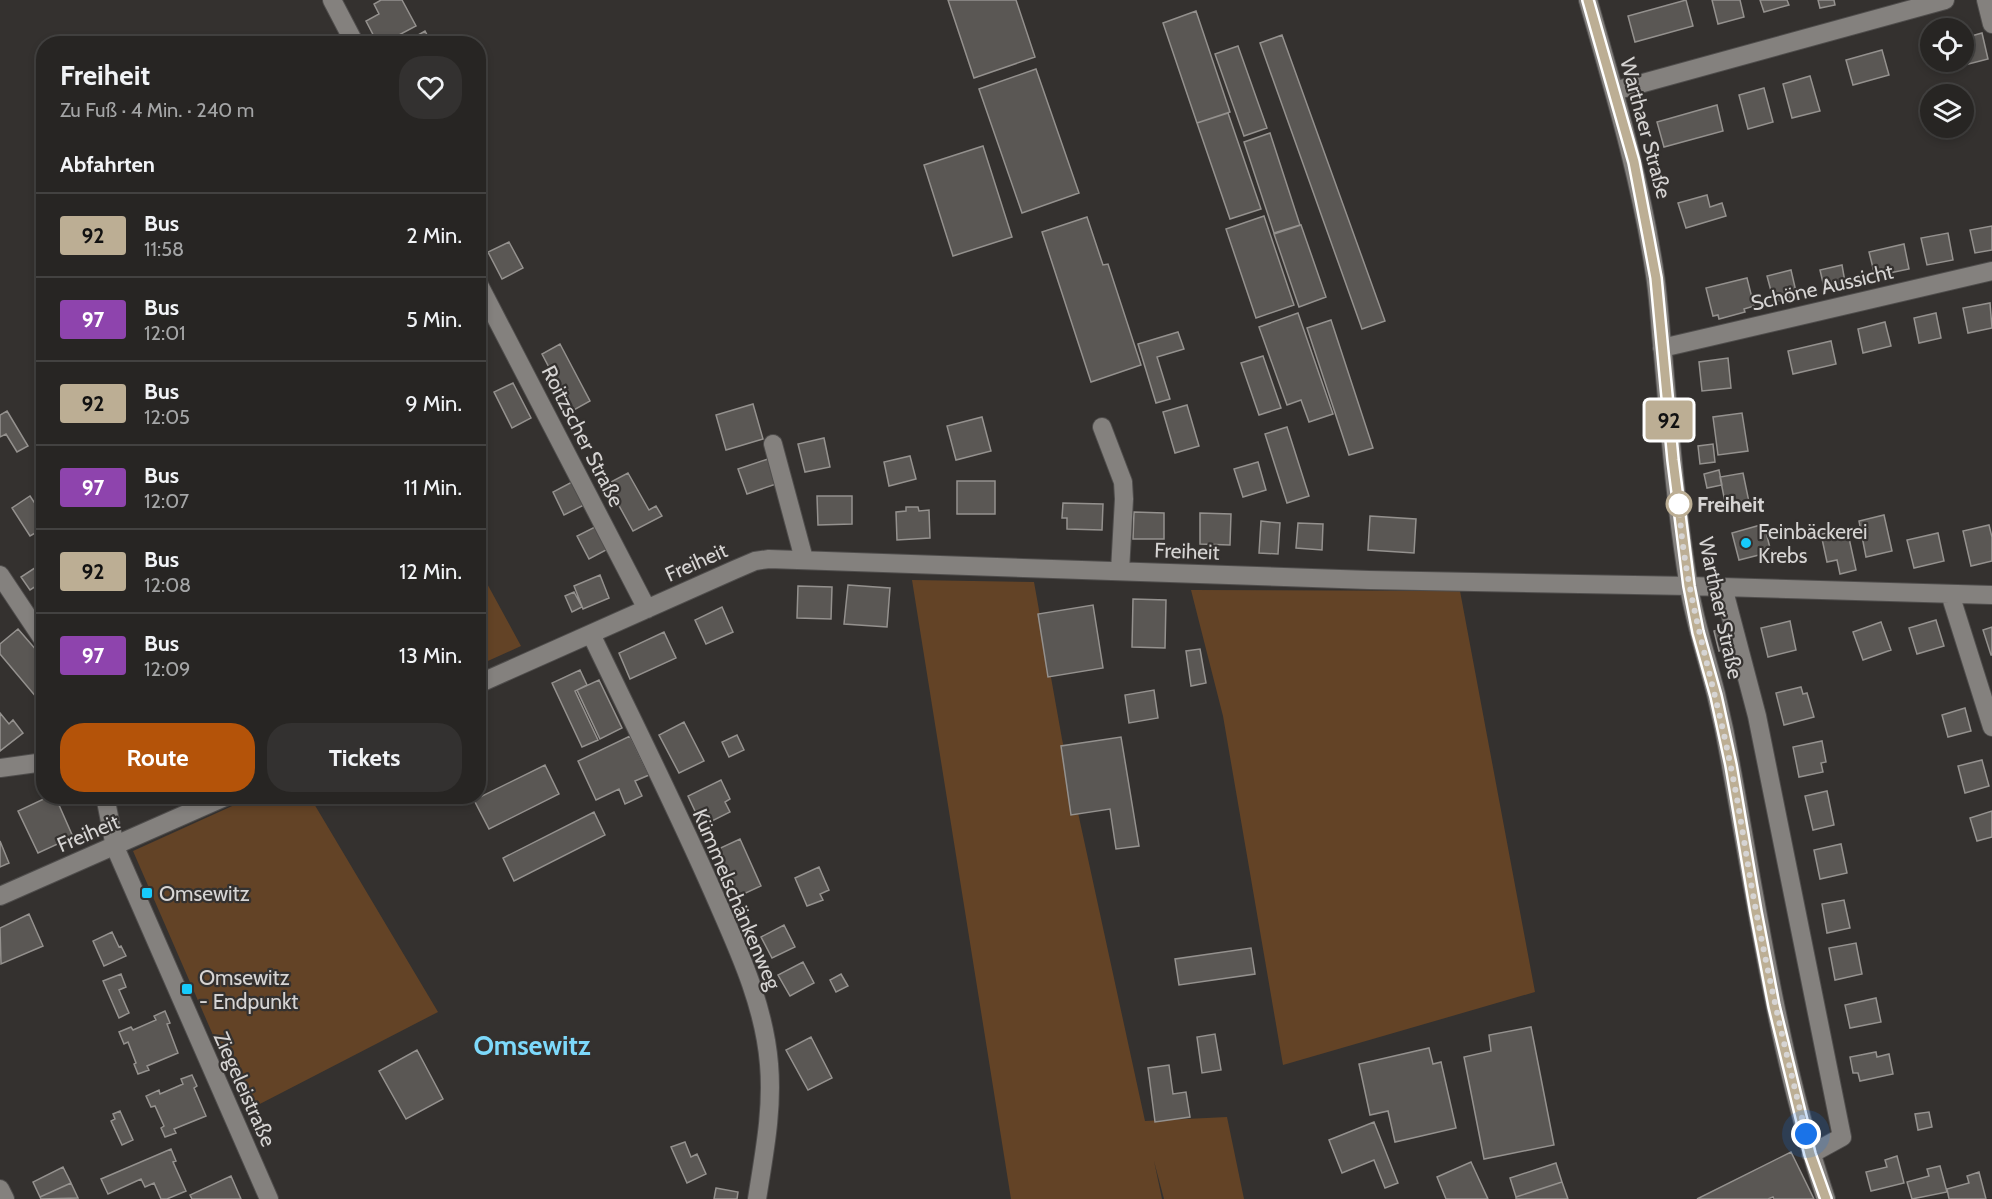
<!DOCTYPE html>
<html lang="de">
<meta charset="utf-8">
<style>
body{margin:0;font-family:Cabin,sans-serif;background:#333130;color:#f1f3f6;height:100vh;display:flex;flex-direction:column;font-size:22px;white-space:nowrap}
*{box-sizing:border-box;margin:0}
p{font-size:20px;color:#a4a5a6}
.icon{flex:none;width:33px;height:33px;fill:none;stroke:currentColor;stroke-width:2;stroke-linecap:round;stroke-linejoin:round}
.map{position:relative;flex:1;overflow:hidden}
.side{position:absolute;left:36px;top:36px;width:450px;height:768px;display:flex;flex-direction:column;background:#272523;border-radius:24px;box-shadow:0 3px 9px #0003,0 0 0 2px #434241}
.side>*{flex:none}
.badge{padding:0 12px;border-radius:4px;font-size:21px;line-height:39px}
.tools{position:absolute;left:1920px;top:18px;display:grid;gap:12px}
.tools a{display:grid;place-items:center;width:54px;height:54px;border-radius:50%;background:#272523;box-shadow:0 3px 9px #0003,0 0 0 2px #434241;font-size:30px}
.you{position:absolute;width:30px;height:30px;margin:-15px;border:4px solid #fff;border-radius:50%;background:#1a73e8;box-shadow:0 0 0 9px #1a73e833}
.map>.badge{position:absolute;translate:-50% -50%;box-shadow:0 0 0 3px #fff}
h2{padding:0 24px;font-size:22px;line-height:54px}
.round{display:grid;place-items:center;flex:none;width:63px;height:63px;border-radius:24px;background:#333130}
.head{display:flex;align-items:center;justify-content:space-between;height:102px;padding:0 24px}
h1{font-size:28px;font-weight:700;line-height:45px}
.cta{display:flex;gap:12px;margin-top:auto;padding:12px 24px}
.cta a{flex:1;height:69px;border-radius:24px;background:#b45309;color:#fff;font-size:24px;font-weight:700;line-height:69px;text-align:center}
.cta a+a{background:#333130;color:#f1f3f6}
ul{padding:0;list-style:none}
li{display:flex;align-items:center;gap:18px;height:84px;padding:0 24px;border-top:2px solid #434241}
li div{flex:1}
li b{display:block;font-size:22px}
li em{font-style:normal}
li .badge{min-width:66px;font-weight:700;text-align:center}
.map>svg:first-child{display:block}
.green{fill:#634326}
.building{fill:#5a5754;stroke:#94918e;stroke-width:1.5}
.lines{fill:none;stroke-linecap:round;stroke-linejoin:round}
.minor-casing{stroke:#4f4d4c;stroke-width:20}
.minor{stroke:#84817e;stroke-width:18}
.line-casing{stroke:#fff;stroke-width:14}
.line{stroke:#bcae94;stroke-width:9}
.walk{stroke:#d6d4d3;stroke-width:6;stroke-dasharray:0 10.8}
.stop-dot{fill:#fff;stroke:#bcae94;stroke-width:3}
.poi-dot{fill:#17cafb;stroke:#34312f;stroke-width:2}
.labels{text-anchor:middle;dominant-baseline:central;stroke-width:4.5;stroke-linejoin:round;paint-order:stroke}
.street-label{font-size:21px;fill:#d6d4d3;stroke:#34312f}
.stop-label{font-size:21px;font-weight:bold;fill:#d6d4d3;stroke:#34312f;text-anchor:start}
.poi-label{font-size:21px;fill:#d6d4d3;stroke:#34312f;text-anchor:start}
.district-label{font-size:27px;font-weight:bold;fill:#7dd9fb;stroke:#34312f}
</style>
<div class="map">
<svg width="1992" height="1199" viewBox="0 0 1992 1199">
<rect width="100%" height="100%" fill="#34312f"/>
<path class="green" d="M478 567 521 646 479 665H478Z
M912 580 1034 582 1062 739 1145 1121 1227 1117 1244 1199H1164L1154 1161 1162 1199H1011Z
M1191 590 1460 591 1535 992 1283 1065 1223 716Z
M252 797H310L438 1012 246 1111 133 851Z"/>
<path class="building" d="M381 0H402L416 26 382 44H378L366 21 379 14 374 4Z
M948 0H1016L1035 57 974 78Z
M1686 0 1693 26 1635 42 1628 16Z
M1712 0H1740L1744 17 1718 24Z
M1760 0H1787L1789 5 1764 12Z
M1818 0H1834L1835 5 1820 8Z
M1196 11 1230 112 1197 123 1163 23Z
M425 31 432 44H404V43Z
M1982 33 1988 59 1941 71 1939 62H1964V38Z
M1282 35 1385 321 1362 329 1260 43Z
M1238 46 1267 128 1244 136 1215 54Z
M1882 50 1889 75 1853 85 1846 60Z
M1036 69 1079 193 1022 213 979 89Z
M1810 76 1820 111 1792 118 1783 84Z
M1764 88 1773 122 1748 129 1739 95Z
M1717 105 1723 131 1664 147 1657 122Z
M1228 113 1261 209 1230 219 1197 123Z
M1270 133 1300 225 1274 233 1244 142Z
M983 146 1012 237 953 256 924 165Z
M1707 195 1710 207 1722 203 1726 216 1686 228 1678 203Z
M1264 216 1294 305 1256 318 1226 229Z
M1087 217 1103 265 1108 264 1141 365 1091 382 1042 232Z
M1301 225 1326 297 1299 307 1274 234Z
M1992 226V250L1975 253 1970 230Z
M1948 233 1953 260 1927 265 1921 238Z
M509 242 523 268 502 279 488 252Z
M1904 244 1909 269 1875 276 1869 252Z
M1842 265 1845 282 1824 287 1820 270Z
M1791 270 1797 296 1774 302 1767 276Z
M1747 278 1754 306 1744 309 1745 312 1719 319 1718 315 1713 316 1706 288Z
M1990 303 1992 328 1968 333 1963 308Z
M1298 313 1333 414 1309 422 1301 400 1287 405 1259 327Z
M1936 313 1941 338 1919 343 1914 318Z
M1331 320 1373 448 1349 455 1307 328Z
M1885 322 1891 346 1863 353 1858 329Z
M1178 332 1184 349 1157 357 1170 399 1156 403 1138 344Z
M1831 341 1836 364 1793 374 1788 351Z
M560 344 590 401 572 411 542 354Z
M1263 356 1281 408 1259 415 1241 363Z
M1728 358 1731 388 1702 391 1699 362Z
M513 383 531 418 512 428 494 392Z
M753 404 763 439 726 450 716 415Z
M1187 405 1199 446 1175 453 1163 412Z
M7 411 28 446 17 452 6 434 0 437V415Z
M1742 413 1748 451 1718 455 1713 417Z
M982 417 991 451 956 460 947 426Z
M1287 427 1309 496 1287 503 1265 434Z
M824 438 830 467 805 472 798 444Z
M1713 444 1715 462 1700 464 1698 446Z
M910 456 916 479 889 486 884 462Z
M768 459 776 484 747 494 738 469Z
M1258 462 1266 490 1243 497 1234 469Z
M1719 470 1722 485 1707 488 1704 474Z
M628 473 649 510 656 506 662 516 633 531 607 484Z
M1743 473 1749 502 1726 507 1720 477Z
M957 481H995V514H957Z
M572 482 584 505 564 515 553 492Z
M30 496 44 517V528L30 536 12 508Z
M817 496H852V524L818 525Z
M1063 503 1103 504 1102 530 1067 529V518H1062Z
M906 507H918L919 511 929 510 930 538 897 540 896 512 906 511Z
M1134 512 1164 513V539H1133Z
M1200 513 1231 514 1230 545 1200 544Z
M1884 515 1892 551 1866 557 1859 521Z
M1370 516 1416 519 1414 553 1368 550Z
M1261 521 1280 523 1278 554 1259 553Z
M1298 523 1323 524 1322 550 1296 548Z
M1764 524 1771 552 1739 560 1732 533Z
M1989 525 1992 537V561L1971 566 1963 531Z
M597 526 608 549 589 559 577 536Z
M1847 529 1856 570 1840 574 1837 560 1827 562 1821 534Z
M1938 533 1944 561 1914 568 1907 540Z
M44 562V581L30 590 21 577Z
M600 575 609 598 583 609 574 586Z
M848 585 890 588 887 627 844 624Z
M798 586 832 587 831 619 797 618Z
M574 592 582 607 572 612 565 596Z
M1133 599 1166 600 1165 648 1132 647Z
M1093 605 1103 668 1048 677 1038 614Z
M722 607 733 632 706 644 695 620Z
M1936 620 1944 646 1917 654 1909 628Z
M1790 621 1796 650 1768 657 1761 628Z
M1881 622 1891 650 1863 660 1853 632Z
M1727 627 1733 647 1719 651 1714 631Z
M1992 627V655H1991L1983 630Z
M18 629 44 659V702L42 704 0 654V644Z
M664 632 676 658 630 679 619 653Z
M1200 649 1206 683 1191 686 1186 651Z
M580 670 587 685 575 691 598 740 582 747 552 683Z
M599 680 622 728 600 739 577 690Z
M1801 687 1803 694 1807 693 1814 717 1784 725 1776 693Z
M1154 690 1158 718 1129 723 1125 695Z
M1965 708 1971 731 1948 737 1942 715Z
M0 713 9 724 13 720 23 733 0 751Z
M684 722 704 761 679 773 659 735Z
M737 735 744 750 729 757 722 742Z
M630 736 649 775 635 781 642 796 625 804 619 789 596 800 578 761Z
M1121 737 1139 846 1116 849 1110 809 1071 815 1061 746Z
M1822 741 1826 762 1821 763 1823 772 1799 777 1793 747Z
M1982 760 1989 786 1965 793 1958 766Z
M545 765 559 794 489 829 474 800Z
M721 780 730 799 725 802 730 812 702 826 688 796Z
M1827 791 1834 825 1813 830 1805 796Z
M50 796H55L73 837 38 853 18 811Z
M1992 811V837L1977 841 1970 818Z
M594 812 605 835 514 881 503 858Z
M740 839 761 886 737 897 716 850Z
M0 841 9 863 0 867Z
M1841 844 1847 873 1820 879 1814 850Z
M819 867 829 890 820 894 823 900 807 906 795 878Z
M1844 900 1850 928 1827 933 1822 904Z
M29 914 43 946 1 964 0 928Z
M784 925 795 947 772 958 761 937Z
M112 932 119 947 121 946 126 956 104 966 93 941Z
M1856 943 1862 974 1835 980 1829 948Z
M1251 948 1255 974 1179 985 1175 959Z
M803 962 814 983 790 996 778 975Z
M121 974 126 987 119 990 129 1013 119 1018 103 981Z
M841 974 848 986 836 992 830 980Z
M1876 998 1881 1022 1850 1028 1845 1005Z
M165 1011 170 1023 167 1024 178 1053 147 1066 149 1070 138 1074 134 1064 136 1063 128 1042 124 1044 119 1032 131 1027 133 1030 156 1020 154 1016Z
M1531 1027 1554 1145 1484 1159 1464 1057 1491 1051 1489 1035Z
M1215 1034 1221 1070 1202 1073 1197 1037Z
M811 1037 832 1078 808 1090 786 1050Z
M1429 1048 1433 1064 1441 1062 1456 1128 1395 1142 1388 1111 1370 1115 1359 1064Z
M417 1050 443 1099 406 1119 379 1071Z
M1876 1052 1877 1057 1889 1054 1893 1074 1860 1081 1858 1073H1853L1850 1057Z
M1169 1065 1173 1094 1186 1092 1190 1117 1155 1122 1148 1068Z
M192 1075 197 1086 194 1088 206 1116 174 1129 176 1133 165 1137 161 1128 164 1126 155 1106 151 1107 146 1096 159 1090 160 1094 183 1084 181 1079Z
M120 1111 133 1140 122 1145 111 1121 115 1119 113 1114Z
M1929 1112 1932 1127 1918 1130 1915 1114Z
M1374 1122 1398 1183 1385 1188 1374 1160 1342 1173 1329 1140Z
M685 1142 691 1157 697 1154 706 1174 687 1183 671 1147Z
M171 1149 176 1161 173 1162 186 1191 167 1199H161L154 1183 145 1187 141 1179 108 1194 101 1179Z
M1791 1152 1814 1199H1774L1773 1197 1768 1199H1697Z
M1897 1156 1904 1183 1871 1191 1866 1172 1887 1167 1885 1160Z
M1471 1162 1488 1199H1446L1437 1177Z
M1556 1163 1562 1182 1516 1197 1510 1178Z
M1940 1166 1947 1192 1912 1199 1907 1182 1929 1176 1927 1169Z
M63 1167 71 1183 40 1197 33 1182Z
M1979 1172 1986 1199H1949L1947 1189 1969 1183 1967 1176Z
M231 1176 241 1199H192L190 1195Z
M1562 1182 1568 1199H1516V1197Z
M71 1183 78 1198 41 1199 40 1197Z
M716 1188 738 1192 737 1199H714Z"/>
<g class="lines">
<g class="minor-casing">
<path id="minor" d="M332 0 355 44
M1588 0C1614 91 1641 181 1655 275 1659 301 1660 328 1663 354 1670 432 1676 510 1689 587 1695 623 1707 658 1716 694 1722 718 1727 742 1731 766 1758 912 1779 1059 1826 1199
M1986 0 1992 24
M1614 91 1945 0
M478 283 647 609
M1662 348 1992 271
M1102 427 1123 482 1124 499 1120 571
M773 444 804 559
M0 575 44 641
M1723 587 1757 716 1842 1137 1811 1154
M1950 594 1992 727
M591 634C632 720 675 805 713 892 737 947 764 1003 769 1064 773 1110 764 1154 757 1199
M478 684 734 570 755 561 769 559 1369 580 1689 586 1992 595
M0 768 44 762
M105 796 115 847 269 1199
M0 896 227 796
M0 1189 5 1199"/>
</g>
<use href="#minor" class="minor"/>
</g>
<g class="lines">
<g class="line-casing">
<path id="line" d="M1588 0 1634 162 1648 235 1656 278 1673 460 1689 586 1698 632 1716 696 1731 765 1756 912 1774 1006 1810 1154 1826 1199"/>
</g>
<use href="#line" class="line"/>
<path class="walk" d="M1679 504C1684 593 1713 677 1730 763 1741 814 1747 865 1757 916 1771 989 1788 1062 1806 1134"/>
</g>
<circle class="stop-dot" cx="1679" cy="504" r="12"/>
<g class="poi-dot">
<circle cx="1746" cy="543" r="6"/>
<rect x="141" y="887" width="12" height="12" rx="3"/>
<rect x="181" y="983" width="12" height="12" rx="3"/>
</g>
<g class="labels">
<g class="street-label">
<text transform="translate(1646 128) rotate(75)">Warthaer Straße</text>
<text transform="translate(1822 287) rotate(-13)">Schöne Aussicht</text>
<text transform="translate(583 436) rotate(63)">Roitzscher Straße</text>
<text transform="translate(1187 551) rotate(2)">Freiheit</text>
<text transform="translate(696 562) rotate(-24)">Freiheit</text>
<text transform="translate(1721 608) rotate(78)">Warthaer Straße</text>
<text transform="translate(88 833) rotate(-23)">Freiheit</text>
<text transform="translate(737 899) rotate(67)">Kümmelschänkenweg</text>
<text transform="translate(245 1089) rotate(66)">Ziegeleistraße</text>
</g>
<g class="stop-label">
<text x="1697" y="504">Freiheit</text>
</g>
<g class="poi-label">
<text x="1758" y="531">Feinbäckerei<tspan x="1758" dy="24">Krebs</tspan></text>
<text x="159" y="893">Omsewitz</text>
<text x="199" y="977">Omsewitz<tspan x="199" dy="24">- Endpunkt</tspan></text>
</g>
<g class="district-label">
<text x="532" y="1045">Omsewitz</text>
</g>
</g>
</svg>
<div class="tools">
<a><svg class="icon" aria-label="locate" viewBox="0 0 24 24"><circle cx="12" cy="12" r="6"/><path d="M12 2v4M12 18v4M2 12h4M18 12h4"/></svg></a>
<a><svg class="icon" aria-label="layers" viewBox="0 0 24 24"><path d="M12 4l9 5-9 5-9-5zM3 14l9 5 9-5"/></svg></a>
</div>
<div class="you" style="left:1806px;top:1134px"></div>
<b class="badge" style="left:1669px;top:420px;background:#bcae94;color:#111">92</b>
<section class="side">
<div class="head"><div><h1>Freiheit</h1><p>Zu Fuß · 4 Min. · 240 m</p></div><a class="round"><svg class="icon" aria-label="heart" viewBox="0 0 24 24"><path d="M12 20l-8-8c-3-5 5-10 8-4 3-6 11-1 8 4z"/></svg></a></div>
<h2>Abfahrten</h2>
<ul>
<li><span class="badge" style="background:#bcae94;color:#111">92</span><div><b>Bus</b><p>11:58</p></div><em>2 Min.</em></li>
<li><span class="badge" style="background:#8e44ad;color:#fff">97</span><div><b>Bus</b><p>12:01</p></div><em>5 Min.</em></li>
<li><span class="badge" style="background:#bcae94;color:#111">92</span><div><b>Bus</b><p>12:05</p></div><em>9 Min.</em></li>
<li><span class="badge" style="background:#8e44ad;color:#fff">97</span><div><b>Bus</b><p>12:07</p></div><em>11 Min.</em></li>
<li><span class="badge" style="background:#bcae94;color:#111">92</span><div><b>Bus</b><p>12:08</p></div><em>12 Min.</em></li>
<li><span class="badge" style="background:#8e44ad;color:#fff">97</span><div><b>Bus</b><p>12:09</p></div><em>13 Min.</em></li>
</ul>
<div class="cta"><a>Route</a><a>Tickets</a></div>
</section>
</div>
